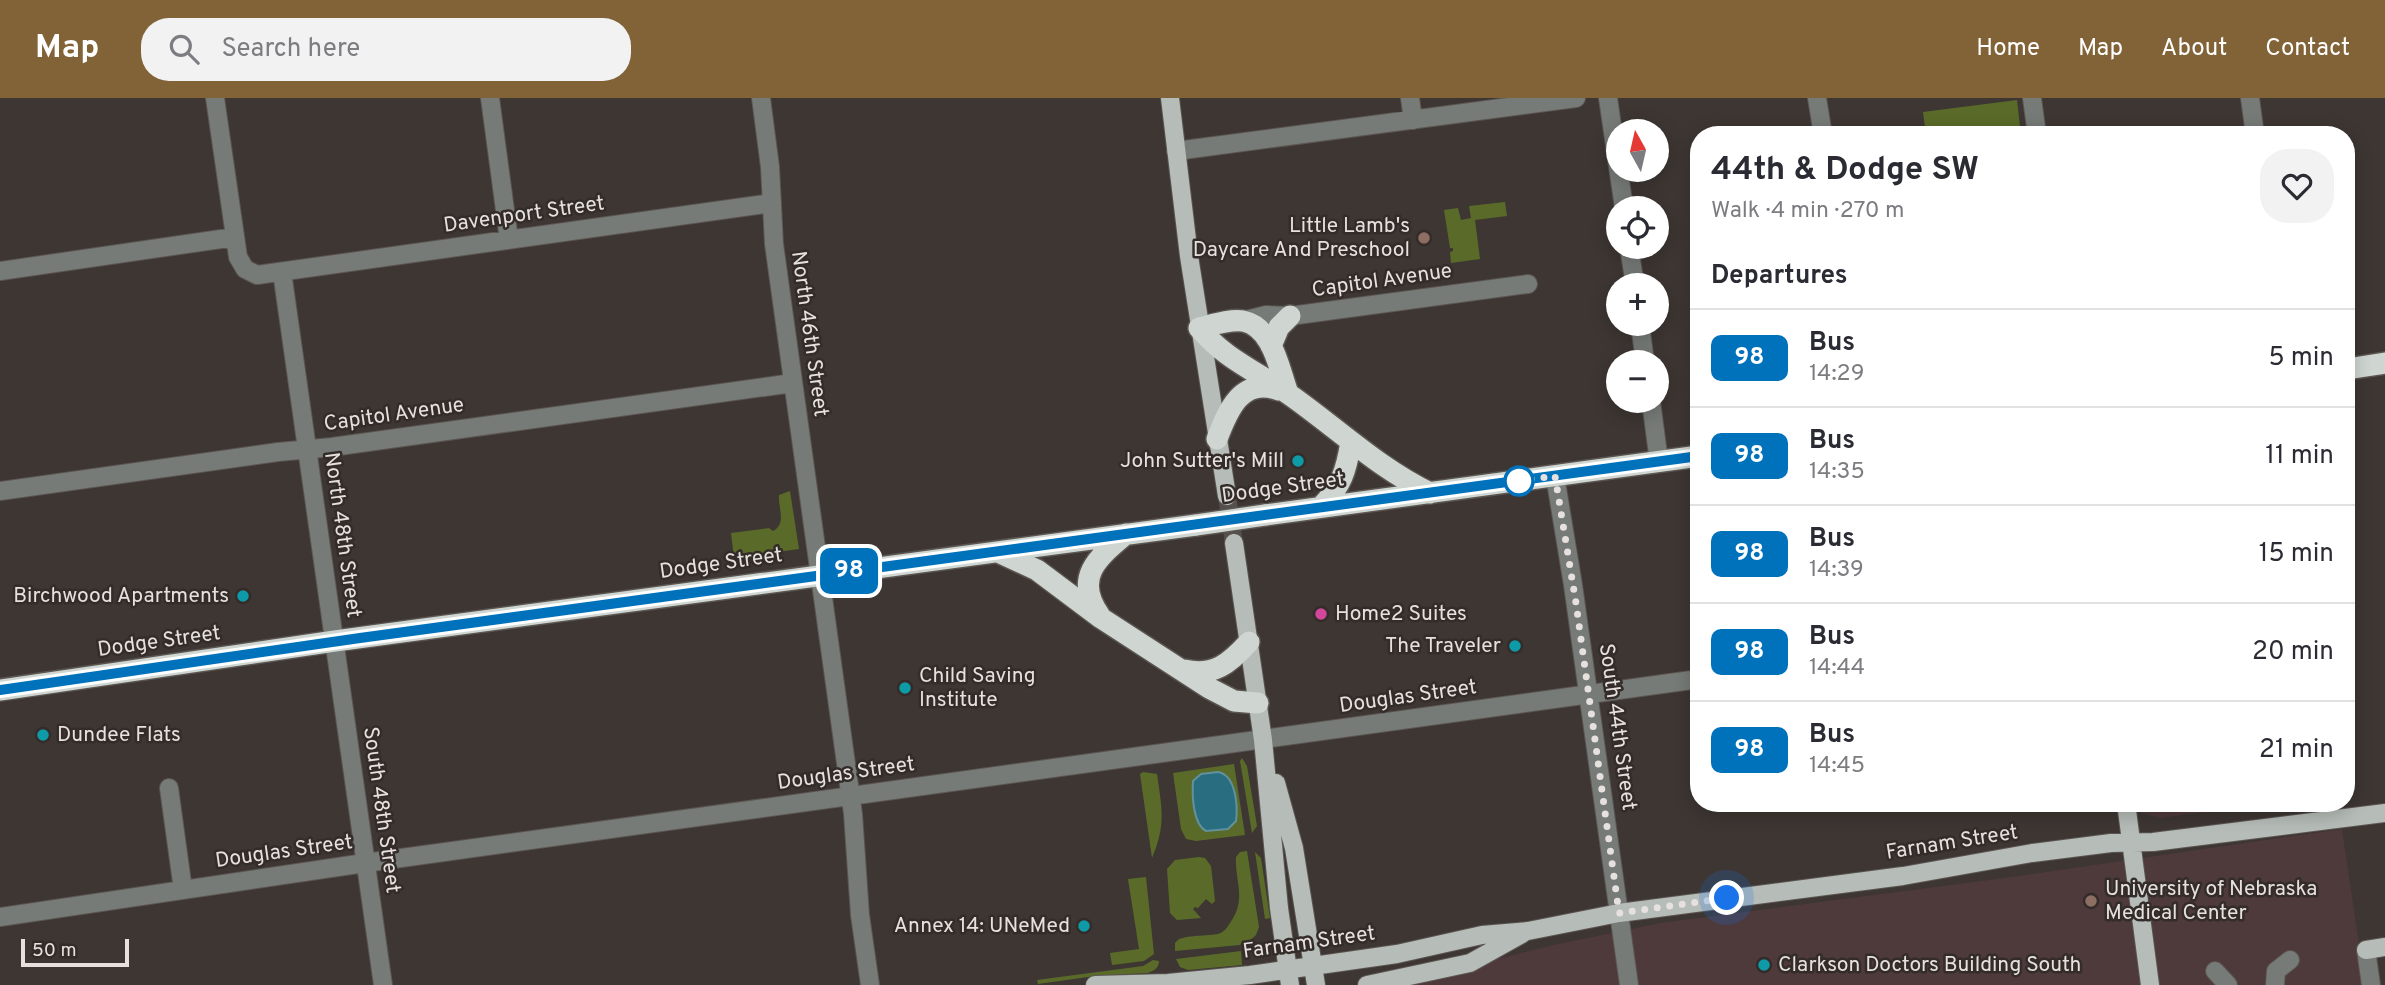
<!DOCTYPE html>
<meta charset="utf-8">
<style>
body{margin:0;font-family:Overpass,sans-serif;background:#f2f2f3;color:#2b2b33;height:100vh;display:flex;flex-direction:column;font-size:26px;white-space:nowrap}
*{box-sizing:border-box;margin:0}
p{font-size:23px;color:#7c7c81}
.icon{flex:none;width:38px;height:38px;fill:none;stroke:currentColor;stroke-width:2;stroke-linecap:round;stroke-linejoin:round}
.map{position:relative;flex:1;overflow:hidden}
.panel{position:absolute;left:1690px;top:28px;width:665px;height:686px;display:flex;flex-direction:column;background:#fff;border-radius:28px;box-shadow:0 4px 18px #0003}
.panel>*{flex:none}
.badge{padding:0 14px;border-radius:10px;font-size:24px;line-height:46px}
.needle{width:46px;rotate:352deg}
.buttons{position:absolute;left:1606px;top:21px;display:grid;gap:14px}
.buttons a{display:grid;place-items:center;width:63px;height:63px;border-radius:50%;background:#fff;box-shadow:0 4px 18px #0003;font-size:35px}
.scale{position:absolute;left:21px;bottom:18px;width:108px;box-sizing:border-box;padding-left:7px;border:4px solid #e6e1df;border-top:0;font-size:19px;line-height:24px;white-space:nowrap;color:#e6e1df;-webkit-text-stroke:5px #332c29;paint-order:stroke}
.you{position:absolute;width:35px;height:35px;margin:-18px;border:5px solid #fff;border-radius:50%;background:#1a73e8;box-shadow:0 0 0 10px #1a73e833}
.map>.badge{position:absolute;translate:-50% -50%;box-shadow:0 0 0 4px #fff}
h2{padding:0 21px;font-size:26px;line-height:63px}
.round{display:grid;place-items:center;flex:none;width:74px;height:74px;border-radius:28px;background:#f2f2f3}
.headline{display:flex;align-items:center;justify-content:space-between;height:119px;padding:0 21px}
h1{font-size:33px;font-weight:700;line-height:52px}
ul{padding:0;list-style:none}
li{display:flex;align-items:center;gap:21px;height:98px;padding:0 21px;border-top:2px solid #e1e1e2}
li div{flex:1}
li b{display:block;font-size:26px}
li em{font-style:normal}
li .badge{min-width:77px;font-weight:700;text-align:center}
header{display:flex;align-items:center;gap:42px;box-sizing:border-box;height:98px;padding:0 35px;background:#826337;color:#fff}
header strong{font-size:33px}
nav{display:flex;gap:38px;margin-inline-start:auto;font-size:24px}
.search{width:490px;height:63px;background:#f2f2f3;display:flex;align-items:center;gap:18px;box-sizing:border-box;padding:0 24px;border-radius:28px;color:#7c7c81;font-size:26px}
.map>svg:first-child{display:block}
.education{fill:#4e393b}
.green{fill:#5a6b29}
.water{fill:#296e80;stroke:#62909c;stroke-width:2}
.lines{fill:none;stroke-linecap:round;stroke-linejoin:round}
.major-tunnel{stroke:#56504d;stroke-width:18;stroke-dasharray:18 9;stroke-linecap:butt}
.minor-casing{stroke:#5b5552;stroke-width:20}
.major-casing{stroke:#5b5552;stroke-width:20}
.highway-casing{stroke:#5b5552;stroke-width:24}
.minor{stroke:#777b78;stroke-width:18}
.major{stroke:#b6bcb8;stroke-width:18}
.highway{stroke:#cfd6d1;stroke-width:21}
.highway-bridge-casing{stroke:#5b5552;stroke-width:24;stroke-linecap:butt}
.highway-bridge{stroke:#cfd6d1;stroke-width:21}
.line-casing{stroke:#fff;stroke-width:16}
.line{stroke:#0072bc;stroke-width:10}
.walk{stroke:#e6e1df;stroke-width:7;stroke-dasharray:0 12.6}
.education-dot{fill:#8d6e63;stroke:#332c29;stroke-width:2.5}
.culture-dot{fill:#0f9aa8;stroke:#332c29;stroke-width:2.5}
.stop-dot{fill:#fff;stroke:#0072bc;stroke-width:3.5}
.hotel-dot{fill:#d1479c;stroke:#332c29;stroke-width:2.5}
.labels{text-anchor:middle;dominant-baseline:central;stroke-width:5;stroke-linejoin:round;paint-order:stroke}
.street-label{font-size:21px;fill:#e6e1df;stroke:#332c29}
.poi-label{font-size:21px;fill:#e6e1df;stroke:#332c29;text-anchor:end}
</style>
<header>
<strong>Map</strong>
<div class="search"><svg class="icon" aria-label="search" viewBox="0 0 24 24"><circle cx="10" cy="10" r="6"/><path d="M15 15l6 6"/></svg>Search here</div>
<nav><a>Home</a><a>Map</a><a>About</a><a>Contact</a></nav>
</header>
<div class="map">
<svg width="2385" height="887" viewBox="0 0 2385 887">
<rect width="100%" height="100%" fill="#3d3633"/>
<path class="education" d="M2140 705H2276L2160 720 2141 715Z
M2342 731 2365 887H1393L1549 848 1660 825 1997 781Z"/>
<path class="green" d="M2017 2 2021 37H1926L1923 14Z
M1505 104 1507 118 1475 122 1480 161 1451 165 1450 154 1453 153V150H1450L1444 112 1458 110 1461 122 1471 120 1469 108Z
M790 393 799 451 734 460 731 435 769 430 773 433C787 425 778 411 779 397Z
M1242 660 1247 668 1257 728 1252 735 1240 663Z
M1234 666 1245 737 1196 743 1186 741 1181 731 1173 675Z
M1143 674 1157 676C1162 711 1166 727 1152 760L1140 676Z
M1247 753 1259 829 1256 837 1248 844 1243 843 1240 847 1175 853V845L1179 841C1191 837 1205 838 1218 836 1224 834 1227 830 1230 825 1247 801 1235 785 1236 759L1240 754Z
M1255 754 1261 760 1270 820 1265 821Z
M1199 759 1205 760 1211 768 1215 803 1212 806 1206 801 1198 810 1195 809 1193 811 1201 820 1177 822 1170 815 1167 771 1175 762Z
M1146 779 1154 856 1144 863 1112 867 1110 855 1139 851 1128 781Z
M1241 853 1242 867 1188 872 1180 869 1176 861Z
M1153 862 1159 863C1159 870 1154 873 1147 875L1095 878 1038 886 1037 882 1143 868Z"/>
<path class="water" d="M1218 674C1236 677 1238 708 1236 723L1228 731 1206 733C1193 726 1192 698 1193 683L1201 676Z"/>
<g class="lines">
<path class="major-tunnel" d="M1227 398 1234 445"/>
<g class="minor-casing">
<path id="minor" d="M215 0 238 159 245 171 257 177 772 105
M490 0 509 142
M761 0 770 69 774 146 853 716 860 817 870 887
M1410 0 1413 22
M1608 0 1624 110
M1817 0 1823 37
M2032 0 2037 37
M2250 0 2255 37
M1176 53 1576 0
M1629 149 1635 187
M0 173 235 139
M282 174 383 887
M1242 223 1266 217 1290 218 1528 186
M1640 226 1645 264
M1651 303 1659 364
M1555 378 1573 487 1629 887
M0 393 278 354 332 349 793 285
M169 690 183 792
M0 819 365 765 1699 581
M2366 852 2371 887
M2215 873 2228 887
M2275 887 2276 873 2290 862"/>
</g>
<g class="major-casing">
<path id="major" d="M1170 0 1189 158 1227 398
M1234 445 1263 642 1279 810 1290 887
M1276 685 1294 750 1316 887
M2126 705 2150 887
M2366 852 2385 849
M1095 887 1168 885 1250 877 1397 856 1482 837 1528 833 1619 815 1903 778 2032 755 2111 745 2153 744 2385 715
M1367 887 1470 865 1522 836"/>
</g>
<g class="highway-casing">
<path id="highway" d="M1271 248 1279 229 1290 218
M2347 271 2385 265
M1288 295C1279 271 1273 229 1243 223 1230 221 1212 227 1199 230 1227 263 1257 273 1290 297 1337 330 1378 370 1430 395
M1217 341C1228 312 1241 279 1279 292
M1321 409C1342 387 1346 373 1351 344
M1265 417 1699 358
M998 454 1037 472 1101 520 1209 590 1234 603 1258 605
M1100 518C1073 480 1097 460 1126 436
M1184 572C1214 579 1230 565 1249 544
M0 592 335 543 1196 427"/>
</g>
<use href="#minor" class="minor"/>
<use href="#major" class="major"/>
<use href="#highway" class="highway"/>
<g class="highway-bridge-casing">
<path id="highway-bridge" d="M1196 427 1265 417"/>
</g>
<use href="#highway-bridge" class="highway-bridge"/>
</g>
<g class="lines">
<g class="line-casing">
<path id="line" d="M0 592 360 540 1699 358"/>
</g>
<use href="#line" class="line"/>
<path class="walk" d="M1519 383 1555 378 1576 505 1619 815 1727 800"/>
</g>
<g class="education-dot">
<circle cx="1424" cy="140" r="7"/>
<circle cx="2091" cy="803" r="7"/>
</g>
<g class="culture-dot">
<circle cx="1298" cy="363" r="7"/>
<circle cx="243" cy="498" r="7"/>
<circle cx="1515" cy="548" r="7"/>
<circle cx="905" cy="590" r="7"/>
<circle cx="43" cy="637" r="7"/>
<circle cx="1084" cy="828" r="7"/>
<circle cx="1764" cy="867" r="7"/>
</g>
<circle class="stop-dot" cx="1519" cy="383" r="14"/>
<circle class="hotel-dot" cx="1321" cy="516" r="7"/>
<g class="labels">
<g class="street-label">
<text transform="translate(524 117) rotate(-8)">Davenport Street</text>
<text transform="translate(1382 183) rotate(-8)">Capitol Avenue</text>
<text transform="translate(809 236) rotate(82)">North 46th Street</text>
<text transform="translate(394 317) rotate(-8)">Capitol Avenue</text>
<text transform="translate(1283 390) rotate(-8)">Dodge Street</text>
<text transform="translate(342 437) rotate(82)">North 48th Street</text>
<text transform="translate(721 466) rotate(-8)">Dodge Street</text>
<text transform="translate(159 544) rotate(-8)">Dodge Street</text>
<text transform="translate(1408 599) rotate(-8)">Douglas Street</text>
<text transform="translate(1617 629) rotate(82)">South 44th Street</text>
<text transform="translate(846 676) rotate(-8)">Douglas Street</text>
<text transform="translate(381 712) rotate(82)">South 48th Street</text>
<text transform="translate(1952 745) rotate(-9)">Farnam Street</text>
<text transform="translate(284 754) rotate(-8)">Douglas Street</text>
<text transform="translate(1309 845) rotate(-8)">Farnam Street</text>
</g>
<g class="poi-label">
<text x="1410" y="128">Little Lamb's<tspan x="1410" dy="24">Daycare And Preschool</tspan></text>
<text x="1284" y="363">John Sutter's Mill</text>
<text x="229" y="498">Birchwood Apartments</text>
<text x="1335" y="516" text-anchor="start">Home2 Suites</text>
<text x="1501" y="548">The Traveler</text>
<text x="919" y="578" text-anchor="start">Child Saving<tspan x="919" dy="24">Institute</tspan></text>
<text x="57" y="637" text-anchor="start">Dundee Flats</text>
<text x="2105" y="791" text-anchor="start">University of Nebraska<tspan x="2105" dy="24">Medical Center</tspan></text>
<text x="1070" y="828">Annex 14: UNeMed</text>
<text x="1778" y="867" text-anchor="start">Clarkson Doctors Building South</text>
</g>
</g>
</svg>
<div class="buttons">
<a><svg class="needle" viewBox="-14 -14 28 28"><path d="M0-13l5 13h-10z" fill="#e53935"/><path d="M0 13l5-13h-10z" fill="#7c7c81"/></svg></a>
<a><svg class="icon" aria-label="locate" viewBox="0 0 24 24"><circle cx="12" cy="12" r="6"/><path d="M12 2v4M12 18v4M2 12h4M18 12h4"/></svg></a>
<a>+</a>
<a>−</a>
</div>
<div class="scale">50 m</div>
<div class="you" style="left:1727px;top:800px"></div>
<b class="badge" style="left:849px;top:473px;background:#0072bc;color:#fff">98</b>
<section class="panel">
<div class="headline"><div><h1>44th &amp; Dodge SW</h1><p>Walk · 4 min · 270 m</p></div><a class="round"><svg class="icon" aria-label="heart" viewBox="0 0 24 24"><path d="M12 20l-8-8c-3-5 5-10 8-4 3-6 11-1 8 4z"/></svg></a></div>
<h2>Departures</h2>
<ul>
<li><span class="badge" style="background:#0072bc;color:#fff">98</span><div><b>Bus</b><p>14:29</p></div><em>5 min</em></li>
<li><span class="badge" style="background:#0072bc;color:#fff">98</span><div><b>Bus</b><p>14:35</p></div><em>11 min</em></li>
<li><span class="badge" style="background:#0072bc;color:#fff">98</span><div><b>Bus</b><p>14:39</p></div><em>15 min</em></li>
<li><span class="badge" style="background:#0072bc;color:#fff">98</span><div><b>Bus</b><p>14:44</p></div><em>20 min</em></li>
<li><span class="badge" style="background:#0072bc;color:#fff">98</span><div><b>Bus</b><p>14:45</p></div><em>21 min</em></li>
</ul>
</section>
</div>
